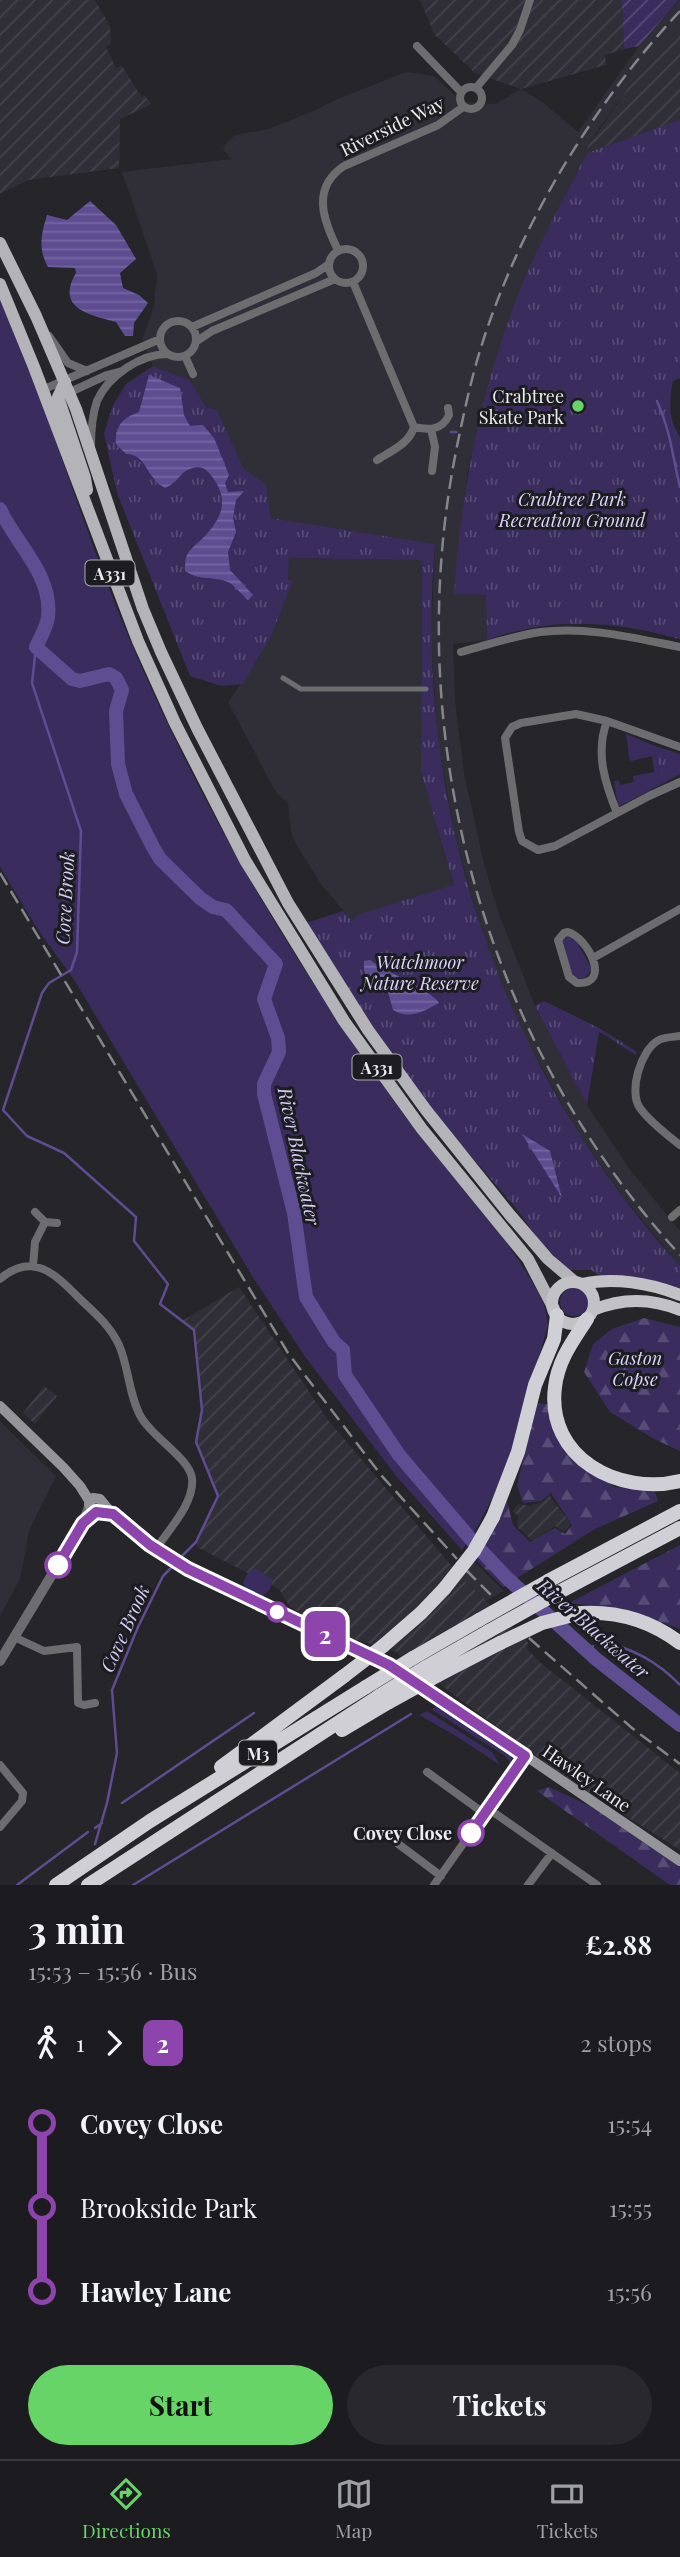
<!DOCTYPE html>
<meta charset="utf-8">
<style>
body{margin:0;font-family:"Playfair Display",serif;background:#29292d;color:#f1f3f6;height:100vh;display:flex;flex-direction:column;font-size:26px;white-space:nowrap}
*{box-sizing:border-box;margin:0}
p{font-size:23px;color:#a0a1a5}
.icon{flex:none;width:38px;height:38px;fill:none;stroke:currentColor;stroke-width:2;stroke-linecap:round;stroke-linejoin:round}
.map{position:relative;height:1885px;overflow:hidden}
.details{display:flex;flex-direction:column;background:#1c1c20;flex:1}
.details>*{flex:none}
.badge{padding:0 14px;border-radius:10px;font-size:24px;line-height:46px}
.map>.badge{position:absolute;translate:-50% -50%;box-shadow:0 0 0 4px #fff}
.legs{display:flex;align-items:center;gap:10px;height:77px;padding:0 28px;font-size:23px}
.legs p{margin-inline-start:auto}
.headline{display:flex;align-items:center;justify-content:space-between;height:119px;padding:0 28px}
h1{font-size:38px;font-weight:700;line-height:52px}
.primary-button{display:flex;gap:14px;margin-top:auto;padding:14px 28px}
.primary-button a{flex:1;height:80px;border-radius:42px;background:#66d467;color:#111;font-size:28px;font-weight:700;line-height:80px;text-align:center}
.primary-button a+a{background:#29292d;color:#f1f3f6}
ul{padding:0 28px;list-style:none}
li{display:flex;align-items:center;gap:24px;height:84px;font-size:26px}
li i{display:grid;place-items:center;width:10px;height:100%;margin:0 9px;background:currentColor}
li i::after{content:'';width:18px;height:18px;margin:-9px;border:5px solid;border-radius:50%;background:#1c1c20}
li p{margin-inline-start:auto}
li:first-child i{background:linear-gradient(#0000 50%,currentColor 0)}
li:last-child i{background:linear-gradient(currentColor 50%,#0000 0)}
.tabs{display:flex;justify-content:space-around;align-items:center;height:98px;border-top:2px solid #3a3a3e;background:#1c1c20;font-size:19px;color:#a0a1a5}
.tabs a{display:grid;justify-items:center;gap:4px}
.tabs .active{color:#66d467}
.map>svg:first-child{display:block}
.built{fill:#302f38}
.industrial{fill:url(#industrial-furrows)}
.grass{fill:#3a2d5e}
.forest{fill:url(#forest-firs)}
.park{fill:url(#park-tufts)}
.garden{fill:url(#garden-furrows)}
.water{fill:url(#water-rules)}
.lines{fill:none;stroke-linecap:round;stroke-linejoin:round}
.stream{stroke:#5f4d92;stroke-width:2.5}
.river{stroke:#5f4d92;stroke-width:14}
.pedestrian{stroke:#6d6c6f;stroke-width:5}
.minor{stroke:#6d6c6f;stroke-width:8}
.tertiary{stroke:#6d6c6f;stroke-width:10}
.secondary{stroke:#959498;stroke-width:10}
.primary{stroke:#b4b3b8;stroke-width:12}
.trunk{stroke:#c2c1c6;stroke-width:12}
.motorway{stroke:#d0cfd5;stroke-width:14}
.rail{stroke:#86868a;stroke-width:2.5;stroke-dasharray:14 7;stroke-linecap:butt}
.motorway-bridge{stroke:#d0cfd5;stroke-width:14}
.line-1-casing{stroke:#fff;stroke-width:16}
.line-1{stroke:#8e44ad;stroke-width:10}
.poi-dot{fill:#66d467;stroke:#1d1c20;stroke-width:2.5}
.stop-1-dot{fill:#fff;stroke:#8e44ad;stroke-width:3.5}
.labels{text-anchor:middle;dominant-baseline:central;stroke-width:6;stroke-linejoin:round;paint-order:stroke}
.shield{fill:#1d1c20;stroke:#aeaeb1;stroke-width:2}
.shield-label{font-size:16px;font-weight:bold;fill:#ececef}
.street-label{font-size:18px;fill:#ececef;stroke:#1d1c20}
.poi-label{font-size:18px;fill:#ececef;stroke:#1d1c20;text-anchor:end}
.park-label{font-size:18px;font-style:italic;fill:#dbd4fc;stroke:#1d1c20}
.stop-label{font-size:18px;font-weight:bold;fill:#ececef;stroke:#1d1c20;text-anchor:end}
.water-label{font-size:19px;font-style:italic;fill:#d4cdf5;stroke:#1d1c20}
</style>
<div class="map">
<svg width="680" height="1885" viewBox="0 0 680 1885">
<defs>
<pattern id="industrial-furrows" width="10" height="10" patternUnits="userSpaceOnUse" patternTransform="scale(1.75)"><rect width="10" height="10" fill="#302f38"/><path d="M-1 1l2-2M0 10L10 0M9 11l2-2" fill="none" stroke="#44434b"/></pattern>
<pattern id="forest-firs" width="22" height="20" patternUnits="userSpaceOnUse" patternTransform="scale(1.75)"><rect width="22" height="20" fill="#3a2d5e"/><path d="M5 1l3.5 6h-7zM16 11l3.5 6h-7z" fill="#574c75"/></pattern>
<pattern id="park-tufts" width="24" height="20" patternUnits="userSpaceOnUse" patternTransform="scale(1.75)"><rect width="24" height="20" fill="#3a2d5e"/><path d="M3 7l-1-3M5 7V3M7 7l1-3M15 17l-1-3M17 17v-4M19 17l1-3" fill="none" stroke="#574c75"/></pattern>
<pattern id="garden-furrows" width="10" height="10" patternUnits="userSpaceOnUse" patternTransform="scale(1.75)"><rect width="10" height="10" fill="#3a2d5e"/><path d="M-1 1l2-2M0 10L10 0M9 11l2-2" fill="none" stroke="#574c75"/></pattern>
<pattern id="water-rules" width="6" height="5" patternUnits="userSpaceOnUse" patternTransform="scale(1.75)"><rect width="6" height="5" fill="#5f4d92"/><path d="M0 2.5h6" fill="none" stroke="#7667a2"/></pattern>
</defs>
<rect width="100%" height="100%" fill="#26252a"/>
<path class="built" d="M680 0V26L628 88 588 144 587 153 538 249 495 361 467 474 454 594 486 595 487 640 453 644 455 702 464 773 484 864 499 914 535 1006 587 1105 631 1171 680 1231V1266L628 1203 579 1135 519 1026 484 939 456 840 438 743 431 640 435 544 271 518 266 484 244 469 217 410 206 407 190 380 153 366 142 340 154 306 157 274 122 172 231 159 222 148 235 135 269 129 313 111 340 98 406 72 434 76 462 102 496 104 521 89 541 101 578 132 639 46Z
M289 558 422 560V562L421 772 454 886 357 915 352 921 321 884 296 844 291 832 288 803 279 796 273 787 228 702 259 658 292 580H288Z
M0 1421 56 1476 29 1531 20 1579 0 1616Z
M473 1561 504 1591 486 1601 461 1577Z"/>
<path class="industrial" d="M0 0H95L110 26 111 43 106 47 116 68 122 66 141 96H145L152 104 120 119 119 168 28 180 0 194Z
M420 0H622L624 49 605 55 606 65 521 89 475 73 434 34Z
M680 26V120L587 153 588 144 599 131 628 88Z
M239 1287 328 1420 461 1577 528 1642 527 1649 542 1664 680 1773V1850L569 1780 396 1652 357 1640 291 1608 279 1589 197 1547 196 1542 218 1496 196 1442 202 1410 194 1330 182 1321Z
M44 1386 57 1396 35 1424 23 1413Z
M549 1495 571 1524 564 1532 555 1526 533 1541 517 1527 518 1516 513 1511 518 1504 531 1506 544 1501Z"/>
<path class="grass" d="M0 298C50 411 83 531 132 645 202 809 294 964 399 1108 446 1173 507 1230 543 1302 546 1309 546 1317 548 1325L506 1471 479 1524 462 1550 397 1477 306 1358 254 1279 73 978 38 930 0 867Z
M626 734 655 746 660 785 618 807 614 781 619 780 620 785 634 782 633 776 654 772 652 756 631 761 629 758Z
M569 935 574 937 592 969 585 978 577 979 572 974 562 941Z
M560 1302a14 14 0 1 1 28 0a14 14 0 1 1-28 0Z
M255 1568 273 1580 270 1589 263 1596 245 1588 243 1582 248 1573Z
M437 1706 446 1707 510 1754 513 1766 505 1756 431 1709Z
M427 1711 492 1752 500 1765 456 1736 419 1715Z"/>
<path class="forest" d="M644 1318 680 1327V1451L654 1439 610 1412 584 1372 593 1344 612 1329Z
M537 1403 547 1404 553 1429 566 1451 580 1465 615 1487 655 1492 658 1501 595 1529 503 1587 477 1561 507 1501 513 1525 530 1542 555 1528 565 1534 572 1525 551 1493 541 1501 523 1503 517 1485Z
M680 1545V1629L625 1609 569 1603Z
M549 1787 590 1806 680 1867V1885H670L537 1791Z"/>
<path class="park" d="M680 120V378L673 381C669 400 668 421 680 437V639C615 621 551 616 487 640L486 595 454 594C462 475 487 357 538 249 554 216 571 185 587 153Z
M153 366 190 380 206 407 217 410 244 469 266 484 271 518 435 544C412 808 502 1070 680 1266V1288L658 1283 601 1277 591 1270H569L539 1241 516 1208 438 1118 370 1027 303 924 343 911 352 921 357 915 454 885 421 772 422 563V560L289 558 288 580H293L271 636 243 684 222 686 190 676 117 493 104 433 113 405 126 384Z
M655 746 680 754V774L660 785Z
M544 1001 599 1028 637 1052 636 1055C623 1048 612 1038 599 1032L587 1105 535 1006Z"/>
<path class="garden" d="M622 0H679L639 46 624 49Z"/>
<path class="water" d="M90 201 116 225 136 259 120 273 123 288 139 295 148 303 134 323 133 336H125L116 322C90 315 55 309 76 273L75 268 48 267C38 249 41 235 47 215L67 220Z
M149 375 180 388 184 415 190 426 203 425 214 438 229 475 225 483 228 492 244 491 236 500 233 518 236 532 228 552 230 570 253 595 248 600C242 595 236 587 230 583 214 575 201 582 185 571 185 566 185 559 187 555 190 549 198 543 202 539 223 518 231 498 209 473 205 467 197 466 190 469 179 473 179 482 165 488 145 477 147 454 126 454L116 444C114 427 123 417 139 412Z
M370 960C384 971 433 991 439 1003 425 1011 409 1020 393 1010L388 992 364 971V961Z
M522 1134 550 1151 562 1198Z"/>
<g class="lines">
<path class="stream" d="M657 401C671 432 672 455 680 487
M451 432H456
M36 647 32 683 81 831 77 952 71 970 49 983 42 993 3 1110 27 1136 64 1153 136 1217 134 1241 168 1284 160 1304 194 1330 202 1410 196 1442 218 1496 196 1542 178 1560
M602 1642C633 1648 658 1662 680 1685
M587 1649 593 1646
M122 1803 254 1713
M95 1828 102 1823
M95 1844 107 1803 117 1753 112 1690 138 1627 163 1576 174 1565
M17 1885 88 1832
M133 1885 411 1714"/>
<path class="river" d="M0 509C15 543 53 575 48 617 47 627 40 638 36 647L72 679 80 681 109 674 116 678 122 690 116 711 118 764 126 794 153 847 160 859 200 898 213 907 226 910 276 964 264 999 278 1038 279 1052 264 1084V1094L294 1213 306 1297 334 1342 343 1350 345 1375 399 1455 475 1544 507 1578 596 1659 680 1725"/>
<path class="pedestrian" d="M283 678 301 689H426"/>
<path class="minor" d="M417 46 461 92
M460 98a11 11 0 1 1 22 0a11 11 0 1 1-22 0Z
M476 88 512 45 520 30 530 0
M329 266a17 17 0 1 1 34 0a17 17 0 1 1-34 0Z
M338 250C323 220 311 188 344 166L438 125 463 107
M353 282 414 427C409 444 391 451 377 460
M160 339a18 18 0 1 1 36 0a18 18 0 1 1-36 0Z
M192 327 316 273 329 264
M49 336 68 363 87 371
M197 341 212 331 335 279
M185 356 193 374
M42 390 160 339
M66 394 107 375 122 371
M414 427C428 430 442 431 449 415L448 408
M431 429 435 447 432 471
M91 445C91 430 92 416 97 401 108 376 140 354 168 354
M461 652C487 645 513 636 540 632 587 626 634 638 680 647
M607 721C595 753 605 783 617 813
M680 747 607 721 576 714 521 723 512 727 505 738 519 832 522 841 538 850 555 846 649 796 680 782
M568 932C587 937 613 985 577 983L569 977 558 940 564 933Z
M593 958 680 909
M680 1036C673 1037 665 1037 659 1040 641 1049 628 1092 640 1108 649 1121 667 1135 680 1145
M35 1212 45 1222 57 1223
M672 1217 680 1210
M33 1266 35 1242 45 1222
M0 1279C34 1250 57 1276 81 1300 96 1314 110 1326 119 1345 129 1368 129 1396 141 1417 152 1437 189 1458 192 1478 195 1503 168 1530 156 1549
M14 1637 44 1651 77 1647 78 1703 84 1705 95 1703
M0 1765 23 1793 22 1801 0 1827
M427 1772 485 1814
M489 1809 597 1885
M397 1843 441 1876
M434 1885 525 1756
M528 1885 552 1853"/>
<path class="tertiary" d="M0 1661 83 1523 89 1507"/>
<path class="secondary" d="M0 1406 63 1467 80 1486 90 1502
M100 1511 96 1512 91 1509 89 1504 93 1498 100 1499C131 1540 180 1565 226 1587 283 1616 344 1639 399 1670
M416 1681 680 1861"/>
<path class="primary" d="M0 243 36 316 76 409 143 609 161 652 197 728 288 903 368 1030 426 1110 510 1215 548 1259 575 1282
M0 284 34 367 138 641 175 723 245 860 344 1021 422 1129 528 1259 554 1309
M65 382 58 397 85 478 87 490"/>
<path class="trunk" d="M552 1303a21 21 0 1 1 42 0a21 21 0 1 1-42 0Z
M582 1284C614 1277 650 1283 680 1295
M593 1310C622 1298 651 1298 680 1310"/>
<path class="motorway" d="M587 1319C573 1341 558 1360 555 1387 546 1458 619 1496 680 1481
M493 1517 518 1452 535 1385 554 1339 557 1315
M548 1581 680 1511
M559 1592 680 1528
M581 1613C618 1611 650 1620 680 1643
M383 1646 421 1613 444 1589
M413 1658 479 1620
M426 1667 489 1631
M438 1675 500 1643
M342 1730 389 1702
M221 1767 344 1676
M56 1885 150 1821 366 1687
M88 1885 379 1696"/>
<path class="rail" d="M680 11C597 100 525 216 486 332 475 364 467 398 460 432 396 722 479 1035 680 1255
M0 873 288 1353 381 1475 457 1559
M466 1570 493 1597
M529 1638 632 1728 680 1764"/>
<path class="motorway-bridge" d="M444 1589 474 1551 493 1517
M479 1620 548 1581
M489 1631 559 1592
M500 1643 542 1623 581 1613
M344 1676 383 1646
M366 1687 413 1658
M379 1696 426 1667
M389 1702 438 1675"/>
</g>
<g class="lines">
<g class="line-1-casing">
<path id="line-1" d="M58 1565 83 1523 96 1512 113 1514 150 1545 188 1569 389 1665 525 1756 471 1833"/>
</g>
<use href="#line-1" class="line-1"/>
</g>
<circle class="poi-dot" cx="578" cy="406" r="7"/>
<g class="stop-1-dot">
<circle cx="58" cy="1565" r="12"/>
<circle cx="277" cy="1612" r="9"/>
<circle cx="471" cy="1833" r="12"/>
</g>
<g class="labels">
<g class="shield">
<rect x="85.5" y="560.5" width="49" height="25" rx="5"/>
<rect x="352.5" y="1054.5" width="49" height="25" rx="5"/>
<rect x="239" y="1740.5" width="38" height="25" rx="5"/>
</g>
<g class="shield-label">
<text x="110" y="573">A331</text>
<text x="377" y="1067">A331</text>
<text x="258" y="1753">M3</text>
</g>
<g class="street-label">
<text transform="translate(392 126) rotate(-26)">Riverside Way</text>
<text transform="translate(587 1778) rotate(35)">Hawley Lane</text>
</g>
<g class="poi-label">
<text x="564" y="396">Crabtree<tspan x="564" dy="21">Skate Park</tspan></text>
</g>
<g class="park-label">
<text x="572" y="499">Crabtree Park<tspan x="572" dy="21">Recreation Ground</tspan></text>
<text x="420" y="962">Watchmoor<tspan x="420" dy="21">Nature Reserve</tspan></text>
<text x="635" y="1358">Gaston<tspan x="635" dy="21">Copse</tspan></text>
</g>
<g class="stop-label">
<text x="452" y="1833">Covey Close</text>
</g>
<g class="water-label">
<text transform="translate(64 898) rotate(-87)">Cove Brook</text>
<text transform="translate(300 1156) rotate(78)">River Blackwater</text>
<text transform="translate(124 1628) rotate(-66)">Cove Brook</text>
<text transform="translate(594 1628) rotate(41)">River Blackwater</text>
</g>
</g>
</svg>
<b class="badge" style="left:325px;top:1634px;background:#8e44ad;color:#fff">2</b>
</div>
<section class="details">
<div class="headline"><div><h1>3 min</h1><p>15:53 – 15:56 · Bus</p></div><b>£2.88</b></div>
<div class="legs"><svg class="icon" aria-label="walk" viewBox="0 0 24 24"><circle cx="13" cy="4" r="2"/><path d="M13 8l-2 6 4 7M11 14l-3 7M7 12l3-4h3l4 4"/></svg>1<svg class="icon" aria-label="forward" viewBox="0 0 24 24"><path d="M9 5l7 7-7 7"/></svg><b class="badge" style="background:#8e44ad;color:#fff">2</b><p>2 stops</p></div>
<ul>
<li><i style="color:#8e44ad"></i><b>Covey Close</b><p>15:54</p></li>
<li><i style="color:#8e44ad"></i><span>Brookside Park</span><p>15:55</p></li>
<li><i style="color:#8e44ad"></i><b>Hawley Lane</b><p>15:56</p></li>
</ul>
<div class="primary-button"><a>Start</a><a>Tickets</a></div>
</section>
<nav class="tabs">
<a class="active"><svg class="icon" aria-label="directions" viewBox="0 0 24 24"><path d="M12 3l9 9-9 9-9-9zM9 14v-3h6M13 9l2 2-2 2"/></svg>Directions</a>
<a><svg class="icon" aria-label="map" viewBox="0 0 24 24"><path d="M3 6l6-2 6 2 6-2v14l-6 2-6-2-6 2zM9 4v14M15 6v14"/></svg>Map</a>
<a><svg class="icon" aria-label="tickets" viewBox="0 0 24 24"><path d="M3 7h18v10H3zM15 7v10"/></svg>Tickets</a>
</nav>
